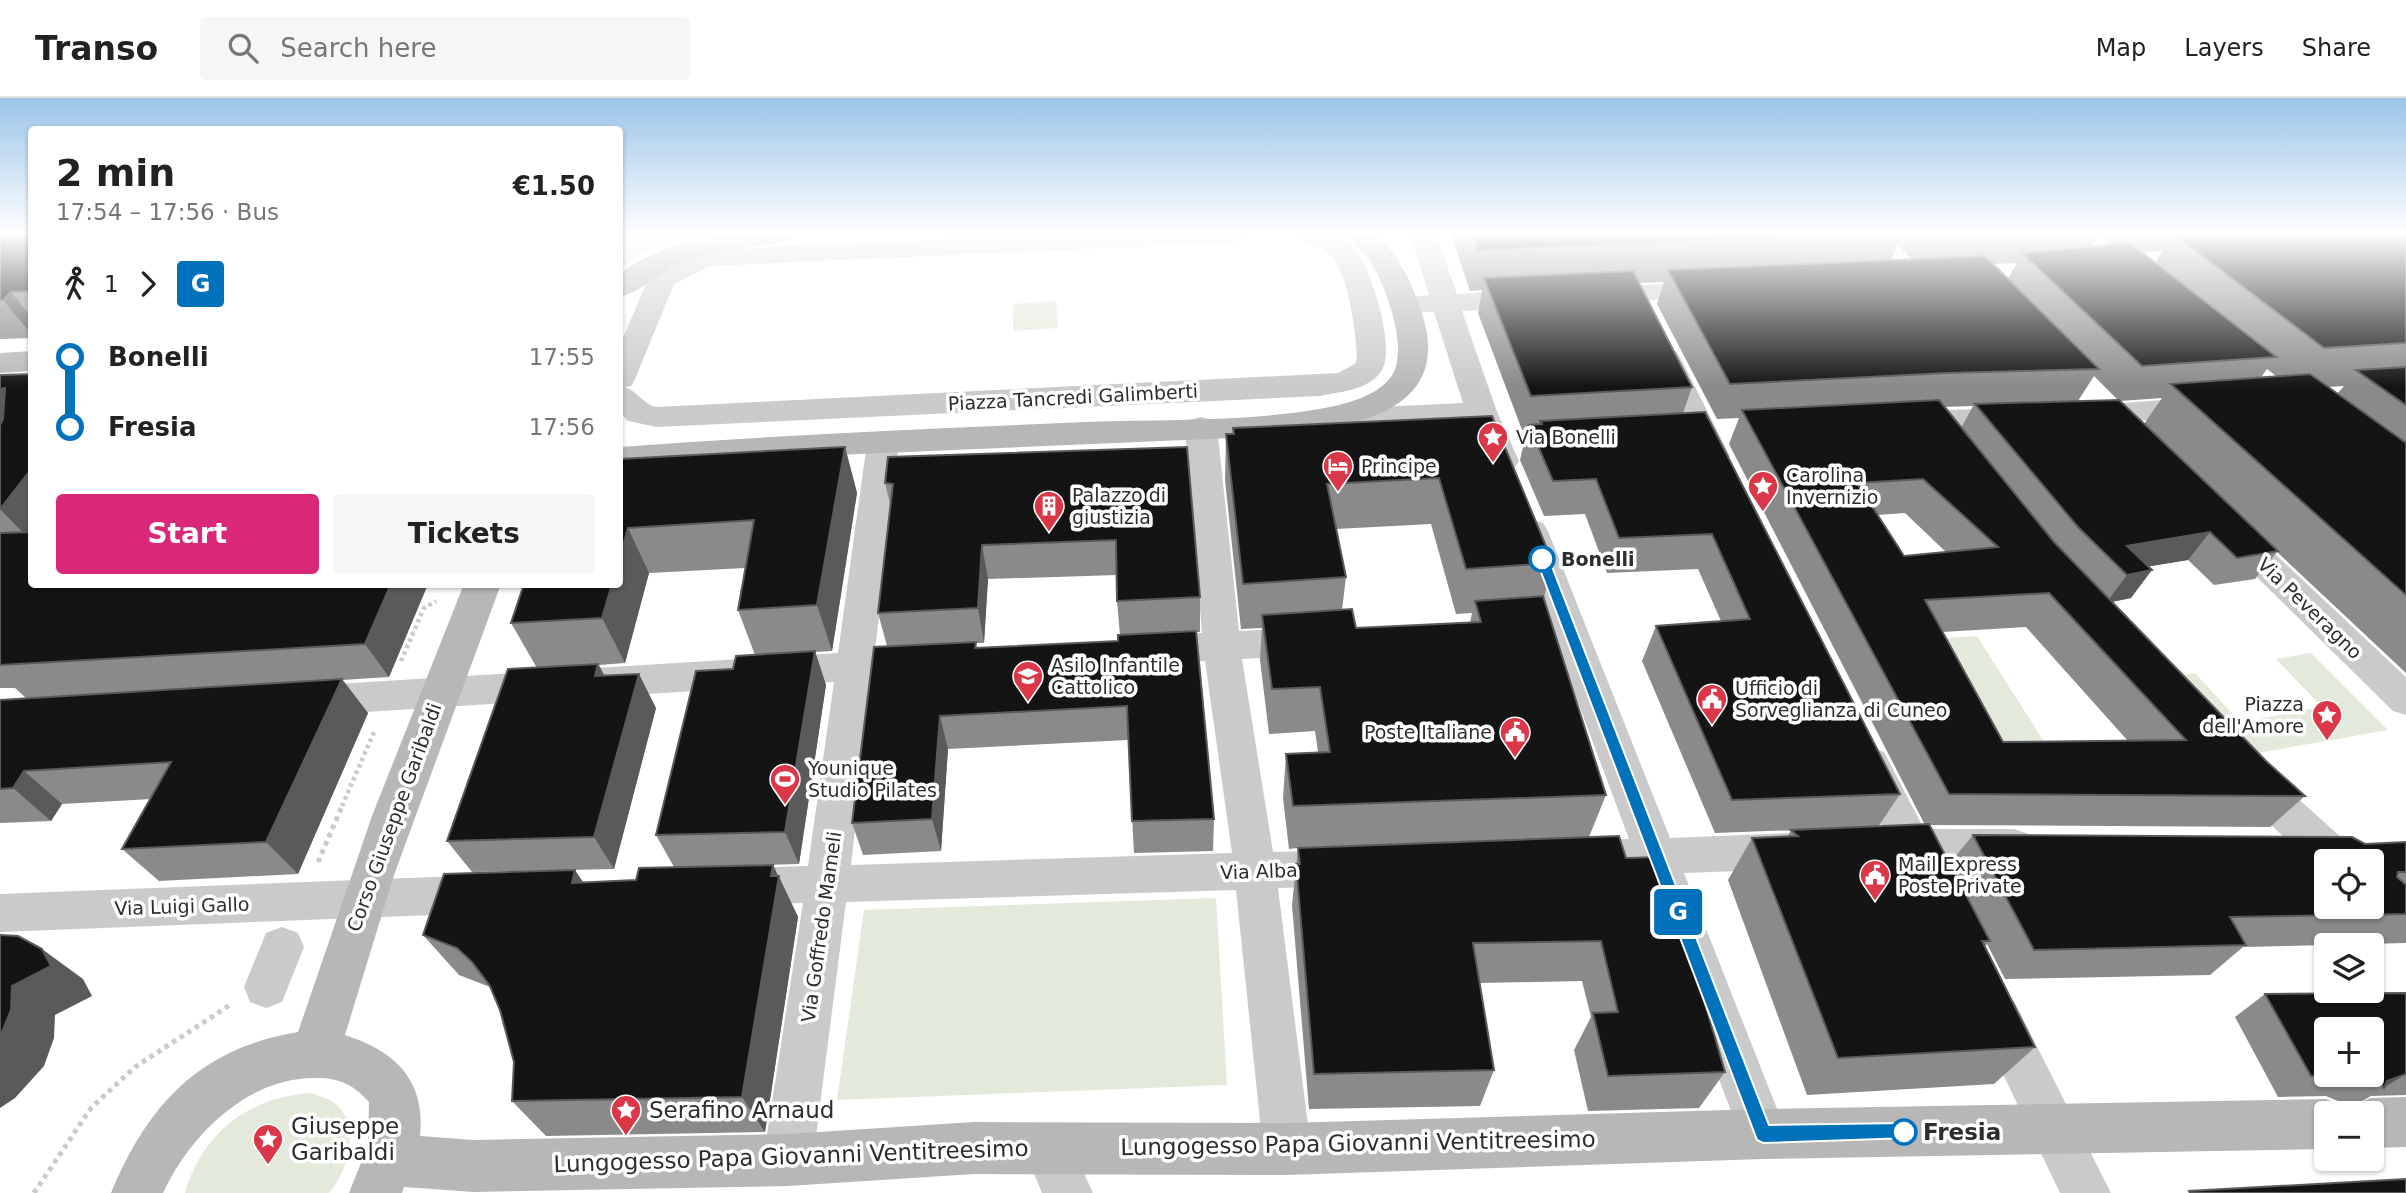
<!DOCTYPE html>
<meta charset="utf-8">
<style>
body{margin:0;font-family:"DejaVu Sans",sans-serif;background:#f6f6f6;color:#222;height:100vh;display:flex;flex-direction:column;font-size:26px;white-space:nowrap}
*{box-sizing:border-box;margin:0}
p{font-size:23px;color:#767676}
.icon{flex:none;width:38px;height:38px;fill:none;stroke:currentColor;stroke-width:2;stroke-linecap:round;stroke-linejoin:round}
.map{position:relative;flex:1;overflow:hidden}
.details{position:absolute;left:28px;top:28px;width:595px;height:462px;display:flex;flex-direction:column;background:#fff;border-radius:7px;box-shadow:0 2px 5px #0004}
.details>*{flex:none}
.badge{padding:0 14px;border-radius:5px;font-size:24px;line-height:46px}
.controls{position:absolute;left:2314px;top:751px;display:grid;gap:14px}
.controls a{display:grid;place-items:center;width:70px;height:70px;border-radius:7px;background:#fff;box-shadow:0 2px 5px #0004;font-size:35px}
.map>.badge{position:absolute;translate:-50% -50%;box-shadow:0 0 0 4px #fff}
.legs{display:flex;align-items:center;gap:10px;height:77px;padding:0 28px;font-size:23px}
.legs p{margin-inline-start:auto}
.headline{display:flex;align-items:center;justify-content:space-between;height:119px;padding:0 28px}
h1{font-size:38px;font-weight:600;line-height:52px}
.primary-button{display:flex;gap:14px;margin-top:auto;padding:14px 28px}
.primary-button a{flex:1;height:80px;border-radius:7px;background:#db2777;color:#fff;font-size:28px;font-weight:600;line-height:80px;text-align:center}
.primary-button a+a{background:#f6f6f6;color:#222}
ul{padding:0 28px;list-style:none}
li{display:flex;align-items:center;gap:24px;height:70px;font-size:26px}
li i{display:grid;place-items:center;width:10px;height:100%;margin:0 9px;background:currentColor}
li i::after{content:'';width:18px;height:18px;margin:-9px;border:5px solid;border-radius:50%;background:#fff}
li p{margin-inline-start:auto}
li:first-child i{background:linear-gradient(#0000 50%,currentColor 0)}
li:last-child i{background:linear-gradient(currentColor 50%,#0000 0)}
header{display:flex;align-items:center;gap:42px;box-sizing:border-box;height:98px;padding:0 35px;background:#fff;border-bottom:2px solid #e0e0e0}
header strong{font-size:33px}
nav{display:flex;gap:38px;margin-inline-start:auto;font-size:24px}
.search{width:490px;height:63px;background:#f6f6f6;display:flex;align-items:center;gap:18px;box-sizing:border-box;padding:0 24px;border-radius:7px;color:#767676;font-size:26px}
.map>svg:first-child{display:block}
.green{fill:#e3eadb}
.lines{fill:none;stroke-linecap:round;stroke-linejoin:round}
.path-far2{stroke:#cacaca;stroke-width:3.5;stroke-dasharray:2.5 2.5;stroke-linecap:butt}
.path-far1{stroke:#cacaca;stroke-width:4.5;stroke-dasharray:3.5 3.5;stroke-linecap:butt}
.path{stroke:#cacaca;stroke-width:5;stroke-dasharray:4.5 4.5;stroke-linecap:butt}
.street{fill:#cacaca;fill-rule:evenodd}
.secondary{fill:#b7b7b7;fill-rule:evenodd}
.wall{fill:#8a8a8a;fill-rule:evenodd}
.shaded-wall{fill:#5a5a5a}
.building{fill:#141414;stroke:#5a5a5a;stroke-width:2;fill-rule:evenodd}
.line-1{fill:#0072bc;stroke:#fff;stroke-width:2}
.stop-1-dot{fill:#fff;stroke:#0072bc;stroke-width:3.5}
.labels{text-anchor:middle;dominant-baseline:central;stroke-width:7;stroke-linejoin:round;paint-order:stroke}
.street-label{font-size:19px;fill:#2d2d2d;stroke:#fff}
.poi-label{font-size:19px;fill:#2d2d2d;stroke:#fff;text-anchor:start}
.stop-label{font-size:19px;font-weight:bold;fill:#2d2d2d;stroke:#fff;text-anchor:start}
.near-poi-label{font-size:23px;fill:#2d2d2d;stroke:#fff;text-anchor:start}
.near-stop-label{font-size:23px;font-weight:bold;fill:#2d2d2d;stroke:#fff;text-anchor:start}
.near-street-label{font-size:23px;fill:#2d2d2d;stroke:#fff}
</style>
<header>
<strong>Transo</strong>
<div class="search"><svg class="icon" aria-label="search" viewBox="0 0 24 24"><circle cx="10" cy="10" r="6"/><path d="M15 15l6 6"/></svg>Search here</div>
<nav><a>Map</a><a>Layers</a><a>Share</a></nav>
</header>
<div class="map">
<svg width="2406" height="1095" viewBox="0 0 2406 1095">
<rect width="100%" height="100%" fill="#fff"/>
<path class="green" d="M747 136 671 144 642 155 620 170V146L623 138Z
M1056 203 1058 230 1013 233V206Z
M1977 538 2051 655 1982 660 1913 542Z
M2311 555 2388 632 2247 657 2177 578 2195 575 2240 624 2322 609 2276 561Z
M1216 800 1227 987 837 1002 864 812Z
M312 995C319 998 327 1000 333 1004 362 1025 349 1072 329 1095H185C202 1035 250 998 312 995Z"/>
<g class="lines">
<path class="path-far2" d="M1891 157 1910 155"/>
<path class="path-far1" d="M401 563 424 510 436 503
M342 708 374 634"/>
<path class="path" d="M318 764 343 706
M34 1095 91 1010 135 969 230 907"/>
<path class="street" d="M1061 136H1247L1243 142 1234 144 710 168 674 186 635 281 631 288 624 289C638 293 643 307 657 309L1338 275 1355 266 1357 260C1356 233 1349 180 1332 159 1323 147 1304 147 1297 136H1335C1341 139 1348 143 1353 148 1371 169 1398 253 1380 275 1367 292 1340 294 1320 298L657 329 628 323 620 315V247L648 181 652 175 680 159 709 152Z
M1410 136H1436L1457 196 1529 192 1539 195 1543 201 1539 207 1529 210 1462 213 1497 314 1519 363 1514 371 1503 374 1492 371 1470 324 1318 332 1307 329 1302 322 1307 315 1318 312 1463 305 1434 214 1394 213 1390 207 1394 201 1429 197Z
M1711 184 1721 186 1725 192 1721 198 1594 205 1584 203 1580 197 1584 191 1594 189Z
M1665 250 1676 253 1680 259 1730 358 1725 366 1714 369 1703 366 1698 358 1650 259 1654 253Z
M2201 299 2212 302 2217 309 2212 316 2085 328 2074 325 2069 318 2074 311 2085 308Z
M2016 310 2027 313 2032 320 2027 327 1906 333 1895 330 1890 323 1895 316 1906 313Z
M1201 319 1212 322 1217 329 1239 533 1312 529 1325 533 1330 543 1325 553 1312 557 1242 561 1273 754 1346 752 1361 757 1367 770 1361 783 1346 788 1278 790 1311 1051 1304 1068 1287 1075 1270 1068 1263 1051 1236 792 846 804 813 1062 805 1079 788 1087 771 1079 763 1062 803 805 736 808 721 802 715 789 721 776 736 770 808 768 834 584 304 618 291 614 285 603 291 592 304 588 838 555 867 345 872 338 883 335 894 338 899 345 875 553 921 550 934 554 940 564 934 574 921 578 872 581 851 767 1232 755 1205 563 1150 566 1137 562 1132 552 1137 542 1150 538 1202 535 1185 329 1190 322Z
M1531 421 1543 425 1548 433 1670 740 1793 735 1808 740 1814 753 1808 766 1793 771 1684 775 1787 1036 1780 1053 1763 1060 1746 1053 1642 777 1586 779 1571 774 1565 761 1571 748 1586 743 1629 741 1554 540 1503 544 1490 540 1485 530 1490 520 1544 513 1514 433 1519 425Z
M2230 421 2242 425 2406 579V617L2393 613 2218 441 2213 433 2218 425Z
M1870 649 1884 654 1924 731H2014L2029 736 2035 749 2029 762 2014 767H1942L1936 779 1921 784 1906 779 1900 767 1875 762 1869 749 1875 736 1884 733 1850 665 1856 654Z
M2249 665 2263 669 2353 750 2359 763H2326V777L2323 776 2235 693 2229 681 2235 669Z
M485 777 500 783 506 796 500 809 485 815 0 834V796Z
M282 829 298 835 304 849 282 904 266 910 250 904 244 889 266 835Z
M1998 897 2014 903 2111 1095H2060L1975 918 1982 903Z
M1047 1025 1064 1032 1093 1095H1042L1023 1049 1030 1032Z"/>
<path class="secondary" d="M736 136H795L791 142 781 144C750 151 715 152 685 163 662 172 641 194 620 199V176C653 150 694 142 736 136Z
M1345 136H1376C1400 158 1413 187 1423 219 1455 324 1329 333 1256 339L812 358 620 371V349C775 337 931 331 1086 324 1164 321 1243 324 1319 311 1343 307 1376 299 1391 279 1410 253 1386 187 1370 163 1363 153 1352 146 1345 136Z
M32 253V273L0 275V255Z
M464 486H501L394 777 345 937C395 953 426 982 420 1038L474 1042 788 1036 974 1024 1287 1025 1763 1011 2326 1001 2344 1008 2347 1015H2326V1051L1763 1061 1287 1077 974 1076 788 1088 474 1094 404 1089 402 1095H349L368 1047 369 1004C353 986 338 979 313 980 246 981 190 1037 163 1095H111C147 1007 200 950 298 934L372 718Z
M2406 999V1049L2371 1050V1015H2350L2353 1007 2371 1000Z"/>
</g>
<path class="wall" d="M0 136H32V240L0 241Z
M1451 136H2406V575L2277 454 2255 481 2214 487 2188 462 2148 468 2131 500 2112 504 2266 663 2305 698 2270 729 1929 727 1949 766 1973 737 2365 746 2406 744V845L2243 849 2210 877 2005 881 1987 846 1985 849 2035 949 1994 986 1807 997 1728 782 1752 740 1788 738 1791 732 1925 727 1729 346 1739 320 1717 321 1657 206 1664 184 1639 185 1692 289 1683 315 1900 696 1878 729 1715 735 1642 563 1656 528 1721 523 1698 471 1607 475 1585 416 1544 418 1520 362 1527 332H1522L1478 215 1482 192 1470 193ZM2098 137 2110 146 2092 148ZM1898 147 1912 162H1891ZM2162 153 2155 165 2142 154ZM2017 165 2008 181 1994 166ZM2267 271 2276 278 2261 279ZM2094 278 2118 302 2078 303ZM2344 288 2337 296 2328 289ZM2162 300 2144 326 2120 303ZM1973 308 1961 330 1944 309ZM1905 415 1946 454 1904 458 1877 417ZM2026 529 2128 643 2003 644 1942 534Z
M32 276V486H428L389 579 342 582 368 615 298 776 159 783 122 751 151 701 62 706 51 723 0 725V602L26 600 15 590H0V277Z
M1492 318 1553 465 1544 499 1606 697 1589 739 1626 760 1725 974 1699 1010 1588 1013 1574 952 1591 919 1582 883 1480 885 1494 972 1480 1008 1309 1011 1292 807 1298 750 1289 751 1283 700 1286 656 1318 654 1315 633 1269 636 1260 562 1262 530 1241 531 1225 382 1226 336H1233V330ZM1431 426 1456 516 1472 515 1470 525 1356 530 1342 512 1346 479 1336 431Z
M845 349 857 395 832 553 815 554 826 587 799 766 674 769 656 737 733 571 755 557 738 512 745 470 649 475 625 565 599 567 605 578 656 610 614 771 472 774 447 743 537 570 511 525 620 361Z
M1187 349 1200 499V534H1197L1214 721 1213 753 1134 755 1128 642 948 651 941 753 863 757 852 725 887 548 878 515 891 410 885 385ZM1117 477V503L1120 537 1118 543 977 550 976 545H984L988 481Z
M779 778 798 819 765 1034 546 1038 512 1003 514 964 500 912 490 889 459 877 423 837 583 784Z
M2406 895V997L2371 998 2348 1011 2345 1006 2326 998 2278 999 2235 919 2265 896Z"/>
<path class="shaded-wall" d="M11 194 32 220V237L3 202Z
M5 290 0 360V291Z
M845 349 857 395 832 553 817 507Z
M29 374 32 377V444L0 411Z
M628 430 649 475 625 565 602 520 612 486H620V459Z
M2210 434 2188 462 2122 473 2127 448Z
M982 447 988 481 984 545 978 510Z
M2152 472 2131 500 2106 505 2127 477Z
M391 486H428L389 579 365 546Z
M815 553 826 587 799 766 785 734Z
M598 566 616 600 595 578Z
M639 576 656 610 614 771 594 739Z
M342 581 368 615 298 776 266 744Z
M940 618 948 651 941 753 932 721Z
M24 673 62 706 51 723 13 690Z
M773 767 798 819 765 1034 742 999Z
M575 772 603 814 572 785Z
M42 851 83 881 92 898 55 917 54 940 44 968 15 1000 0 1010V939L12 888Z
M2406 976 2383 990 2387 983Z"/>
<path class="building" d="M0 136H32V193L11 194 3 202H0Z
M1472 136H1854L1478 152Z
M2173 136H2406V245L2324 250Z
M2130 145 2276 259 2142 268 2022 155Z
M1985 158 2099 271 1948 275 1730 286 1668 172Z
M1633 173 1692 289 1531 298 1484 180Z
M2406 269V307L2356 272Z
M32 276V374H29L0 411V327L3 321 5 290 0 291V277Z
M2310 276 2406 345V497L2171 286Z
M1939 302 2054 444 2266 663 2305 698 1949 696 1742 312ZM1923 381 1998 449 1904 458 1857 385ZM2049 495 2186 642 2003 644 1925 502Z
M2119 302 2278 453 2237 460 2210 434 2127 448 2152 472 2127 477 2078 429 1975 306Z
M1705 314 1900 696 1732 702 1656 528 1750 521 1712 436 1619 440 1596 381 1553 383 1529 327 1542 326 1540 323Z
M1492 318 1553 465 1466 471 1439 380 1327 386 1346 479 1243 486 1226 336H1234L1233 330Z
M843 349H845L817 507 738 512 754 422 628 430 620 459V361Z
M1187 349 1200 499 1117 503 1116 442 982 447 978 510 878 515 893 386 885 385 888 359Z
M32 434V486H391L365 546 0 567V435Z
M524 486H612L602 520 511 525Z
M1543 498 1606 697 1293 708 1286 656 1330 654 1320 589 1272 591 1262 517 1352 511 1356 530 1481 524 1475 503Z
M1196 533 1214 721 1132 723 1127 608 940 618 932 721 852 725 874 549 976 544 975 550 1118 543V537Z
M815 553 785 734 656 737 696 573 733 571 736 558Z
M598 566 595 578 639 576 594 739 447 743 508 571Z
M342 581 266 744 122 751 171 664 24 673 13 690 0 691V602Z
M1929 726 1990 843H1982L2035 949 1838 960 1752 740 1798 738 1791 732Z
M1973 737 2352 739 2365 746 2406 744V774H2398L2397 779 2406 787V816L2230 819 2246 847 2034 852ZM2326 763H2371V808H2326Z
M1619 738 1626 760 1662 759 1725 974 1608 978 1593 915 1618 914 1601 843 1473 845 1494 972 1314 976 1296 766H1300L1298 750Z
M773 767 771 778H779L742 999 512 1003 514 964 500 912 490 888 472 864 457 850 423 837 444 776 575 772 572 785 636 782 639 770Z
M0 837 18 838 42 851 51 868 12 888 11 912 0 939Z
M2406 895V976L2387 983 2384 990 2380 984 2360 977 2311 978 2265 896ZM2326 931H2371V976H2326Z
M2406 1081V1095H2190L2189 1093Z"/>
<linearGradient id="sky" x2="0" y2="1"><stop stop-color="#9bc4e8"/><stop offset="0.47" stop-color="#fff"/><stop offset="1" stop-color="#fff" stop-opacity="0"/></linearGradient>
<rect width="2406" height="289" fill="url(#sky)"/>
<path class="line-1" d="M1542 456 1549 461 1769 1027 1904 1025 1910 1028 1913 1034 1910 1040 1763 1045 1757 1042 1536 461Z"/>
<defs>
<g id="sight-pin" transform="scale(1.575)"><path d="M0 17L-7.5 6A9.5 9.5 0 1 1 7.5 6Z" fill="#da3849" stroke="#fff"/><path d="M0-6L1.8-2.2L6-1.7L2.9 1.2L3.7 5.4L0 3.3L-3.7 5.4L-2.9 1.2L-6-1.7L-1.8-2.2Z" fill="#fff"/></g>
<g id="hotel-pin" transform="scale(1.575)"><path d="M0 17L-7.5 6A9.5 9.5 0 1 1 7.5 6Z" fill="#da3849" stroke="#fff"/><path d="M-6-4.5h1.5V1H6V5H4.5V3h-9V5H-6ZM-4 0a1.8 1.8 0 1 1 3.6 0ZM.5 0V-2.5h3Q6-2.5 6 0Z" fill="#fff"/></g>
<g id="building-pin" transform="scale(1.575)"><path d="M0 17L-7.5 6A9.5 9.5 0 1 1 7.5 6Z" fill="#da3849" stroke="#fff"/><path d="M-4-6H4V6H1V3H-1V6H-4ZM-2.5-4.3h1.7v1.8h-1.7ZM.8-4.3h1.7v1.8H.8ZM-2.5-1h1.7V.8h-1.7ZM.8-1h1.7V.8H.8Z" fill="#fff"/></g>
<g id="school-pin" transform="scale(1.575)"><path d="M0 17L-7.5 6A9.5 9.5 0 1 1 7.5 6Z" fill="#da3849" stroke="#fff"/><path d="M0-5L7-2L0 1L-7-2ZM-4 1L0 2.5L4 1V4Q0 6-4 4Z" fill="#fff"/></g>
<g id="civic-pin" transform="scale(1.575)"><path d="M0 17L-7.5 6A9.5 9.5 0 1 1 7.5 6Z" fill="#da3849" stroke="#fff"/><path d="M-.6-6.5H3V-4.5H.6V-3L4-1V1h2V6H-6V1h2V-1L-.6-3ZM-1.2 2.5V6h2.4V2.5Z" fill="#fff"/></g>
<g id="stadium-pin" transform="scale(1.575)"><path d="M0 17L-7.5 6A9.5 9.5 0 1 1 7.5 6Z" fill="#da3849" stroke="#fff"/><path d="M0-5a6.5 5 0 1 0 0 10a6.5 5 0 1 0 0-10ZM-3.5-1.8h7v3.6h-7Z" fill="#fff"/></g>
</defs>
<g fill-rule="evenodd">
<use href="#sight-pin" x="1493" y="339"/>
<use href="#hotel-pin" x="1338" y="368"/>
<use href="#sight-pin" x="1763" y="388"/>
<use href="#building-pin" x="1049" y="408"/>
<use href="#school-pin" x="1028" y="578"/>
<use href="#civic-pin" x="1712" y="601"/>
<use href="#sight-pin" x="2327" y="617"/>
<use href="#civic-pin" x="1515" y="634"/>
<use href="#stadium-pin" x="785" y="681"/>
<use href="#civic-pin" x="1875" y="777"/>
<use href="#sight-pin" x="626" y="1012"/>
<use href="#sight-pin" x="268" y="1041"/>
</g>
<g class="stop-1-dot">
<circle cx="1542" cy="461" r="12"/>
<circle cx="1904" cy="1034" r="12"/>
</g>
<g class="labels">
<g class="street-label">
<text transform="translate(1073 299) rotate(-3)">Piazza Tancredi Galimberti</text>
<text transform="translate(2310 510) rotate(44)">Via Peveragno</text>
<text transform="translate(394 719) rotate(-70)">Corso Giuseppe Garibaldi</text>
<text transform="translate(1259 773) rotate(-2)">Via Alba</text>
<text transform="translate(182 808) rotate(-2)">Via Luigi Gallo</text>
<text transform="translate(821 829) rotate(-82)">Via Goffredo Mameli</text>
</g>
<g class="poi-label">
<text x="1516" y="339">Via Bonelli</text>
<text x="1361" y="368">Principe</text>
<text x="1786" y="377">Carolina<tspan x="1786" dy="22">Invernizio</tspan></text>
<text x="1072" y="397">Palazzo di<tspan x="1072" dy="22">giustizia</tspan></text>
<text x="1051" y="567">Asilo Infantile<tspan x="1051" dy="22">Cattolico</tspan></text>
<text x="1735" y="590">Ufficio di<tspan x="1735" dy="22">Sorveglianza di Cuneo</tspan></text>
<text x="2304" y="606" text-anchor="end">Piazza<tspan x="2304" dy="22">dell'Amore</tspan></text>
<text x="1492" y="634" text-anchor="end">Poste Italiane</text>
<text x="808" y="670">Younique<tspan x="808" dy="22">Studio Pilates</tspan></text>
<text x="1898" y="766">Mail Express<tspan x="1898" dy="22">Poste Private</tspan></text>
</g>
<g class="stop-label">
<text x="1561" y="461">Bonelli</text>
</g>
<g class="near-poi-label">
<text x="649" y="1012">Serafino Arnaud</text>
<text x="291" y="1028">Giuseppe<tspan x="291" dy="26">Garibaldi</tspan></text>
</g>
<g class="near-stop-label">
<text x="1923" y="1034">Fresia</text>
</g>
<g class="near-street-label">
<text transform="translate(1358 1045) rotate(-1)">Lungogesso Papa Giovanni Ventitreesimo</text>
<text transform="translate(791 1058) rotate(-2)">Lungogesso Papa Giovanni Ventitreesimo</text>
</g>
</g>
</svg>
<div class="controls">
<a><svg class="icon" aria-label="locate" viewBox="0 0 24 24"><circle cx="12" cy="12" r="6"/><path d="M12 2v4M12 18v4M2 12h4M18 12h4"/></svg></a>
<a><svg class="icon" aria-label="layers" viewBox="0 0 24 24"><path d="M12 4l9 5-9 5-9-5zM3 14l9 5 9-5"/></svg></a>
<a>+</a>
<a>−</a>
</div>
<b class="badge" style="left:1678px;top:814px;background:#0072bc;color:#fff">G</b>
<section class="details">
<div class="headline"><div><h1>2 min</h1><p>17:54 – 17:56 · Bus</p></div><b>€1.50</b></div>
<div class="legs"><svg class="icon" aria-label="walk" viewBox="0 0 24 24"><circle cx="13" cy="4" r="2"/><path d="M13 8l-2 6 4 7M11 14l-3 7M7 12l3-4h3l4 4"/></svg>1<svg class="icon" aria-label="forward" viewBox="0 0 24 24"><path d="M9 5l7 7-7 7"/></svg><b class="badge" style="background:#0072bc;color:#fff">G</b></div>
<ul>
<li><i style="color:#0072bc"></i><b>Bonelli</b><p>17:55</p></li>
<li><i style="color:#0072bc"></i><b>Fresia</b><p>17:56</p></li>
</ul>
<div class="primary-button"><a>Start</a><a>Tickets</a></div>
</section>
</div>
